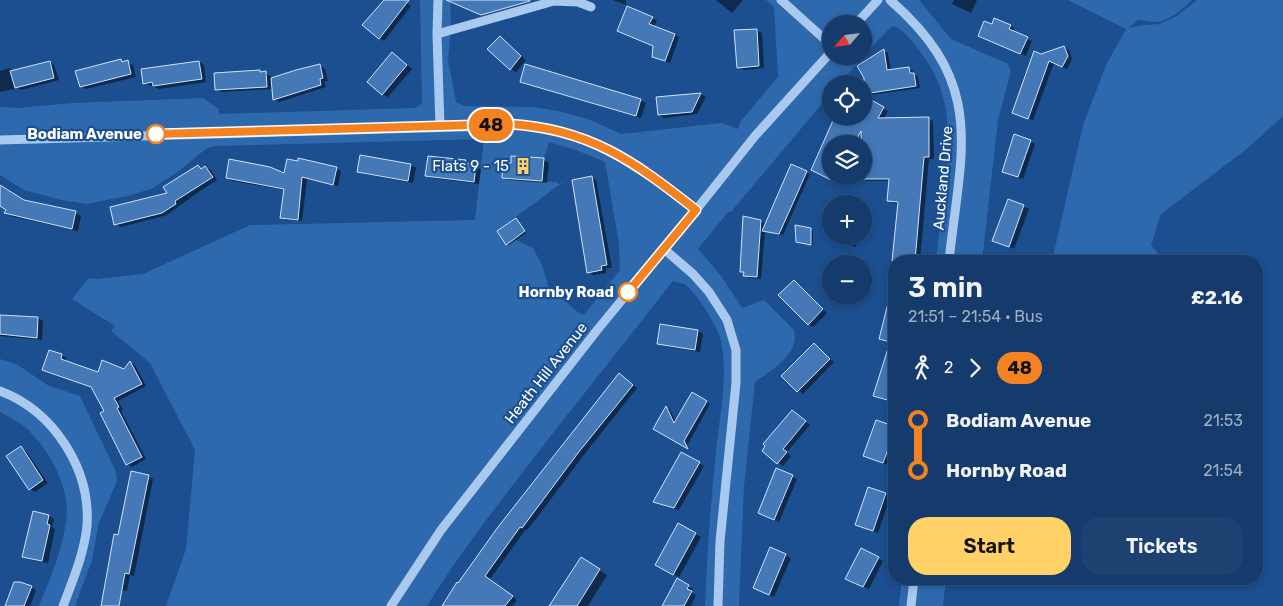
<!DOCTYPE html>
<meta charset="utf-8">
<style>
body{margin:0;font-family:Rubik,sans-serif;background:#1d4271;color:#f1f3f6;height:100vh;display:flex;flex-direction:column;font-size:19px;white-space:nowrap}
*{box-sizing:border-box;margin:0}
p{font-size:16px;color:#9dadc1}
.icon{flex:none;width:28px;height:28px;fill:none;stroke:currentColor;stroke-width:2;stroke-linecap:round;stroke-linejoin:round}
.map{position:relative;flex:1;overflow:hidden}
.drawer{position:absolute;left:888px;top:255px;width:375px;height:330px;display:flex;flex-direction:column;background:#143b6b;border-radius:20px;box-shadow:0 2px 8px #0003,0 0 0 1px #33557e}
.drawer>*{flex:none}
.badge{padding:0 10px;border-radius:16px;font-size:18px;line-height:32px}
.needle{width:32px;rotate:242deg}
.buttons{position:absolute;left:822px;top:15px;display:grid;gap:10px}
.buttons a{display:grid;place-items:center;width:50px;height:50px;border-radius:50%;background:#143b6b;box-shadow:0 2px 8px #0003,0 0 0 1px #33557e;font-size:25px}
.map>.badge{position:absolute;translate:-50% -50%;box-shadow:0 0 0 2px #fff}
.legs{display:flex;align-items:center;gap:8px;height:55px;padding:0 20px;font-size:16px}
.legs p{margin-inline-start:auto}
.summary{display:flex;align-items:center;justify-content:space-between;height:85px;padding:0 20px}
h1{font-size:28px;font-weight:600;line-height:38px}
.cta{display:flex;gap:10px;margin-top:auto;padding:10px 20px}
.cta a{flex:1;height:58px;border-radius:20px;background:#ffd166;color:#111;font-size:20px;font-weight:600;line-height:58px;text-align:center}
.cta a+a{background:#1d4271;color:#f1f3f6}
ul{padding:0 20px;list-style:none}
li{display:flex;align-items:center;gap:18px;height:50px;font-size:19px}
li i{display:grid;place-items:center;width:8px;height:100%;margin:0 6px;background:currentColor}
li i::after{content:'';width:12px;height:12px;margin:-6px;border:4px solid;border-radius:50%;background:#143b6b}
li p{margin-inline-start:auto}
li:first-child i{background:linear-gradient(#0000 50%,currentColor 0)}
li:last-child i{background:linear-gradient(currentColor 50%,#0000 0)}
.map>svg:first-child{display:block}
.green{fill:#2e69ad;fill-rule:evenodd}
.shadow{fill:#0007}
.building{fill:#4478b7;stroke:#cfe3fa}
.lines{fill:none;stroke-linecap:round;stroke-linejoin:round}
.minor{stroke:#a9c9ee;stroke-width:9}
.line-1-casing{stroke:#fff;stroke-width:11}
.line-1{stroke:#f58220;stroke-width:8}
.stop-1-dot{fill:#fff;stroke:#f58220;stroke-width:2.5}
.labels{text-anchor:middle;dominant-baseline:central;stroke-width:4.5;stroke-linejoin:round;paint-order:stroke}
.stop-label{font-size:15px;font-weight:bold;fill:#fff;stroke:#1b4f8f;text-anchor:end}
.poi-label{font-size:15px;fill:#fff;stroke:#1b4f8f;text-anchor:end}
.street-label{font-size:15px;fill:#fff;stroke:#1b4f8f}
</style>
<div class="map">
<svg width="1283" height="606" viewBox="0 0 1283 606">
<rect width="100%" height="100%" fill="#1b4f8f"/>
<path class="green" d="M420 0H450L451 27 448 60 456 102 465 106 532 107 558 111 588 119 621 134 722 123 738 129 740 122 778 77 774 7 766 0H919L951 39 1008 64 1011 71 998 120 982 261H936C939 237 941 213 944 189 950 136 954 95 919 50 912 41 904 30 894 26L890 28 883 35 839 84H831V93L731 212H728L698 249 722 277 742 308 764 300 794 330C800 354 772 370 755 382L744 486 739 606H705C707 558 710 510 715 462 718 422 729 381 721 341 718 327 696 291 684 284 681 283 676 282 673 281 623 345 572 408 522 473 489 516 456 559 427 606H166L186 549 195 450 150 363 111 331 115 326 72 299 89 278 97 279 143 274 250 225 475 220 484 139 216 146 208 148 202 152 179 171 151 189 127 196 87 204 61 200 24 190 0 175V107L18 108 73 103 203 98 219 109V114L415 108 420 105 422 102ZM831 24H864V56H831ZM549 142 576 150 605 162 619 244 620 270 584 315 579 313 549 288 542 265 533 248 514 239 506 245 497 231 567 179 559 184 556 182 502 178 503 162 511 163V156L544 158Z
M1068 0H1192C1184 9 1167 22 1155 22 1149 22 1144 20 1138 20L1128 28 1145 25 1159 24 1177 16 1197 0H1283V116L1248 148 1161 214 1151 245 1160 256 1157 261H1052L1083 125 1106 65 1126 29Z
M0 359 18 365 49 386 80 396 116 472 117 481 99 523 92 560 75 606H39C50 579 62 551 66 521 71 488 50 450 26 428 18 421 9 417 0 412Z
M902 579H946L943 606H899Z"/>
<path class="shadow" d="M385 0H409L407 3 411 6 384 41 379 38Z
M613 0H626V5Z
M716 0H743L732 13Z
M954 0H977L971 13 952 4Z
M652 18 657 20 654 27 679 37 670 63 653 56 654 46 623 33Z
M992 25H1009L1014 28 1012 32 1032 41 1026 56 985 38Z
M756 30 762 33 764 68 744 70 738 67Z
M500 38 526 60 516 72 510 69Z
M1064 48 1069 50 1072 59 1067 69 1054 63 1033 120 1018 115 1041 56Z
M884 51 888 53 891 71 908 68 913 71 914 74 918 77 920 88 864 96V84H862Z
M398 57 412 69 388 97 382 94Z
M121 61 133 65 136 77 86 89 81 86Z
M50 62 54 65 59 80 21 90 18 88 0 92V71L9 68 14 71Z
M199 62 204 65 206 82 159 89 144 83Z
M320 66 325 69 328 81 324 82 326 87 279 102 274 99 273 89 221 92 216 89 260 71 271 76V79Z
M521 81 640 100 646 103 641 118 526 84Z
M701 94 706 97 697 114 664 118 659 115 658 98Z
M864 98 888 111 884 119H928L933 121 934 159H929L920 261H894V285L890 283 899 204 893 203 888 201 890 181H867L862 178V176H864V144L862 140 860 144H831V176H844L840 183 817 172 837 116H864Z
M1030 141 1035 144 1023 179 1008 174Z
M544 160 549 163 547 183 508 180 503 177 512 164Z
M465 162 481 169 479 184 432 178 427 175Z
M411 165 416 168 413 183 364 174 359 171Z
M198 167 203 169 205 167 211 170 217 180 197 193 167 215 121 227 115 224 169 193Z
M336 168 341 171 338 186 307 179 302 221 287 220 282 217 285 190 232 181 227 178 284 174Z
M806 172 810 174 783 235 765 231 761 279 749 278 741 271 760 221 766 224Z
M591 177 596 180 612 268H606V273L593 275 589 272Z
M0 187 24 201 76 213 81 216 78 231 10 216 5 213 8 209 0 204Z
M1009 200 1029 209 1014 249 994 241Z
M518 221 526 233 509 245 507 244Z
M811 230 813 231V245L800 242Z
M837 236H858L856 247 836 242Z
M794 281 799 284 827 313 813 327 808 324Z
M894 287V343L880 338Z
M0 316 38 318 43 321 42 340 0 336Z
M698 331 703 334 700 352 664 346 659 343Z
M814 345 834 362 803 394 783 376Z
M50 351 67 358 65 362 98 373 125 371 131 363 135 365 146 386 118 401 123 410 121 411 146 459 132 467 127 464 106 412 93 388 44 370Z
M894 362V403L875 395Z
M624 378 637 388 583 456 536 519 527 530 526 529 490 579 517 600 512 606H444Z
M692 394 710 404 688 444 690 449 682 435 655 428 666 408 670 410 676 422Z
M797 415 810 425 787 452 791 456 783 466 763 451Z
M894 427V450L888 465 864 456Z
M21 448 26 451 48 483 35 492 30 489Z
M682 454 704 466 679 510 654 502Z
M148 476 153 479 134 576 130 575 127 591 111 589 119 536Z
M792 477 797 479 779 522 764 515Z
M885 494 890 497 878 533 862 527Z
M49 516 54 519 52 527 55 529 48 563 29 559 24 556Z
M679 525 701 537 679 577 657 565Z
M771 549 791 558 774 597 759 590Z
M861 550 883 561 869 589 851 581Z
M589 563 607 575 588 606H560Z
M961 579H979L977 586Z
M677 580 693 589 691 592 696 595 691 606H663Z
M31 587 36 590 30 606H6Z"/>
<path class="building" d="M384 0H409L379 39 362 25Z
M446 0H530V1L481 15Z
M627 6 653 17 649 24 675 34 665 61 652 57 653 46 617 31Z
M994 18 1011 25 1009 29 1028 37 1020 54 978 36 984 21 992 24Z
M757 29 759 66 737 68 734 30Z
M500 36 521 56 510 70 487 49Z
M1064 46 1068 56 1062 67 1049 61 1028 119 1012 113 1034 51 1041 54Z
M884 49 887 70 909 67 910 73H914L916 86 864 94V78L857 66Z
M392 52 407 65 382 95 367 82Z
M121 59 122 62 128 60 131 74 80 87 75 71Z
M50 61 54 78 15 88 10 71Z
M199 61 202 79 153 86 152 82 143 84 141 69Z
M320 64 323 78 320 79 321 85 273 100 271 78 296 70Z
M525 64 641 99 636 116 520 82Z
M260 70V72L266 71 267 87 215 90 214 73Z
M701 93 692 112 658 115 656 97Z
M864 96 884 107 878 118 929 117V157H924L915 261H892L898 202 887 201 889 179H863L867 148 864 146V144H861V131L855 143 844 140 842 144H831V180L811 170 835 116H864Z
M1014 134 1031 140 1018 177 1002 172Z
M360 155 411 164 408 181 357 172Z
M428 156 466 160 465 163 476 165 474 182 425 176Z
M511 156 544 158 542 181 502 178 503 162 511 163Z
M298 158 337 167 333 185 302 177 298 220 280 218 284 189 226 178 229 159 270 167 284 173 287 159 298 161Z
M791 164 807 171 797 194 779 234 762 231Z
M198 165 201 169 205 166 213 177 175 201 176 204 162 213 114 225 110 207 167 193 163 187Z
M592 176 607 265 601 266 602 270 587 273 572 180Z
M0 185 24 200 76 211 72 229 4 213 6 210 0 206Z
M1008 199 1024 205 1009 247 992 241Z
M743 216 761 220 757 277 743 276 744 272H740Z
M516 218 525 231 506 245 497 231Z
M795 225 811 228V245L796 242Z
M794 280 823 309 808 325 778 295Z
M889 299 894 300V392L891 401 873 396 890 342 879 339Z
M0 315 38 317 37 338 0 334Z
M660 324 698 330 695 350 657 344Z
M814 343 830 359 797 392 781 376Z
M49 350 62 354 61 359 98 372 102 360 124 369 130 361 142 384 114 398 119 407 117 408 142 457 126 465 100 413 104 411 91 387 42 370Z
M619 373 633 385 578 453 531 516 522 528 520 527 485 576 513 596 505 606H442L457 582 458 583 498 527Z
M692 392 707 401 684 441 688 449 653 429 666 406 674 423Z
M792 410 806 421 783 449 787 452 777 464 762 451 765 446 763 444Z
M876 420 894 426V433L883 463 863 456Z
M21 446 43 480 29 490 6 456Z
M681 452 700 462 689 481 674 508 653 502Z
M776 468 793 475 774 520 758 513Z
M131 471 149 475 129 574 125 573 119 606H101L114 534 118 535Z
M868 487 886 493 873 531 855 525Z
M33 511 49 515 47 524 50 525 42 561 22 557Z
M678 523 696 533 673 575 655 565Z
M770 547 786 554 769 595 753 588Z
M861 548 879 557 863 587 845 579Z
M581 557 600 569 577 606H549Z
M677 578 689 585 687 589 692 591 684 606H662Z
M14 582H20L32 586 24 606H5Z"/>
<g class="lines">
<path class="minor" d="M438 0 437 34 440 127
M781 0 831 45
M890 0C987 84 961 149 949 261
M856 24 878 0
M437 34 554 1 578 2 591 7
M0 140 524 125C594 133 642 168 696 210
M664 249 693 274 709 292 727 320 736 350V383L720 541 718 606
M0 391C53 411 91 468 87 526 84 554 73 580 63 606
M391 606 441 530 598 329 696 210 755 136 831 52
M911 606 914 579"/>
</g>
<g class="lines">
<g class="line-1-casing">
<path id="line-1" d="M156 134 508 124C589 128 635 162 696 210L628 292"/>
</g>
<use href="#line-1" class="line-1"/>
</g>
<defs>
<g id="building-bare" transform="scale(1.35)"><path d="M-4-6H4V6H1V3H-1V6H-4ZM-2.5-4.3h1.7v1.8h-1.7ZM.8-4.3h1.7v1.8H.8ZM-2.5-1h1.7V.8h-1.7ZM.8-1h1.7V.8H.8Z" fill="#ffd166" stroke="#1b4f8f" stroke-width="2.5" paint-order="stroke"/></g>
</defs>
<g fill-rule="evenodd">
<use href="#building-bare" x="523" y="166"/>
</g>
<g class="stop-1-dot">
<circle cx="156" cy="134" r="9"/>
<circle cx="628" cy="292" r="9"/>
</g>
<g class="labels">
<g class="stop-label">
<text x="142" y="134">Bodiam Avenue</text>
<text x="614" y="292">Hornby Road</text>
</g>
<g class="poi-label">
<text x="509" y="166">Flats 9 - 15</text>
</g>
<g class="street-label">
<text transform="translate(943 178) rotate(-85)">Auckland Drive</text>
<text transform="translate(546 373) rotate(-52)">Heath Hill Avenue</text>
</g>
</g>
</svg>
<div class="buttons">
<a><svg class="needle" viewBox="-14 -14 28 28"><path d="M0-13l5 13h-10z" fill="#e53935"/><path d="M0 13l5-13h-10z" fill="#9dadc1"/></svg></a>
<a><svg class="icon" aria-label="locate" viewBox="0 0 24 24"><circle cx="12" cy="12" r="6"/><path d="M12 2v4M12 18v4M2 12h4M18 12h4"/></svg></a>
<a><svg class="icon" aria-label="layers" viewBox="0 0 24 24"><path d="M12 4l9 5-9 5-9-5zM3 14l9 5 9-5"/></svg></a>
<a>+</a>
<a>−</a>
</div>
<b class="badge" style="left:491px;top:125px;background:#f58220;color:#111">48</b>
<section class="drawer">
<div class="summary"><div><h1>3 min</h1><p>21:51 – 21:54 · Bus</p></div><b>£2.16</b></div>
<div class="legs"><svg class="icon" aria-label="walk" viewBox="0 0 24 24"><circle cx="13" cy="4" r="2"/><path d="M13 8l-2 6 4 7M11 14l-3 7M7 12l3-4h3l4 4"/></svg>2<svg class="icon" aria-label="forward" viewBox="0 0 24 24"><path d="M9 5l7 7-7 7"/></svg><b class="badge" style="background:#f58220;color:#111">48</b></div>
<ul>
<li><i style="color:#f58220"></i><b>Bodiam Avenue</b><p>21:53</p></li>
<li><i style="color:#f58220"></i><b>Hornby Road</b><p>21:54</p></li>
</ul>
<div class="cta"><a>Start</a><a>Tickets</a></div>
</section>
</div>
